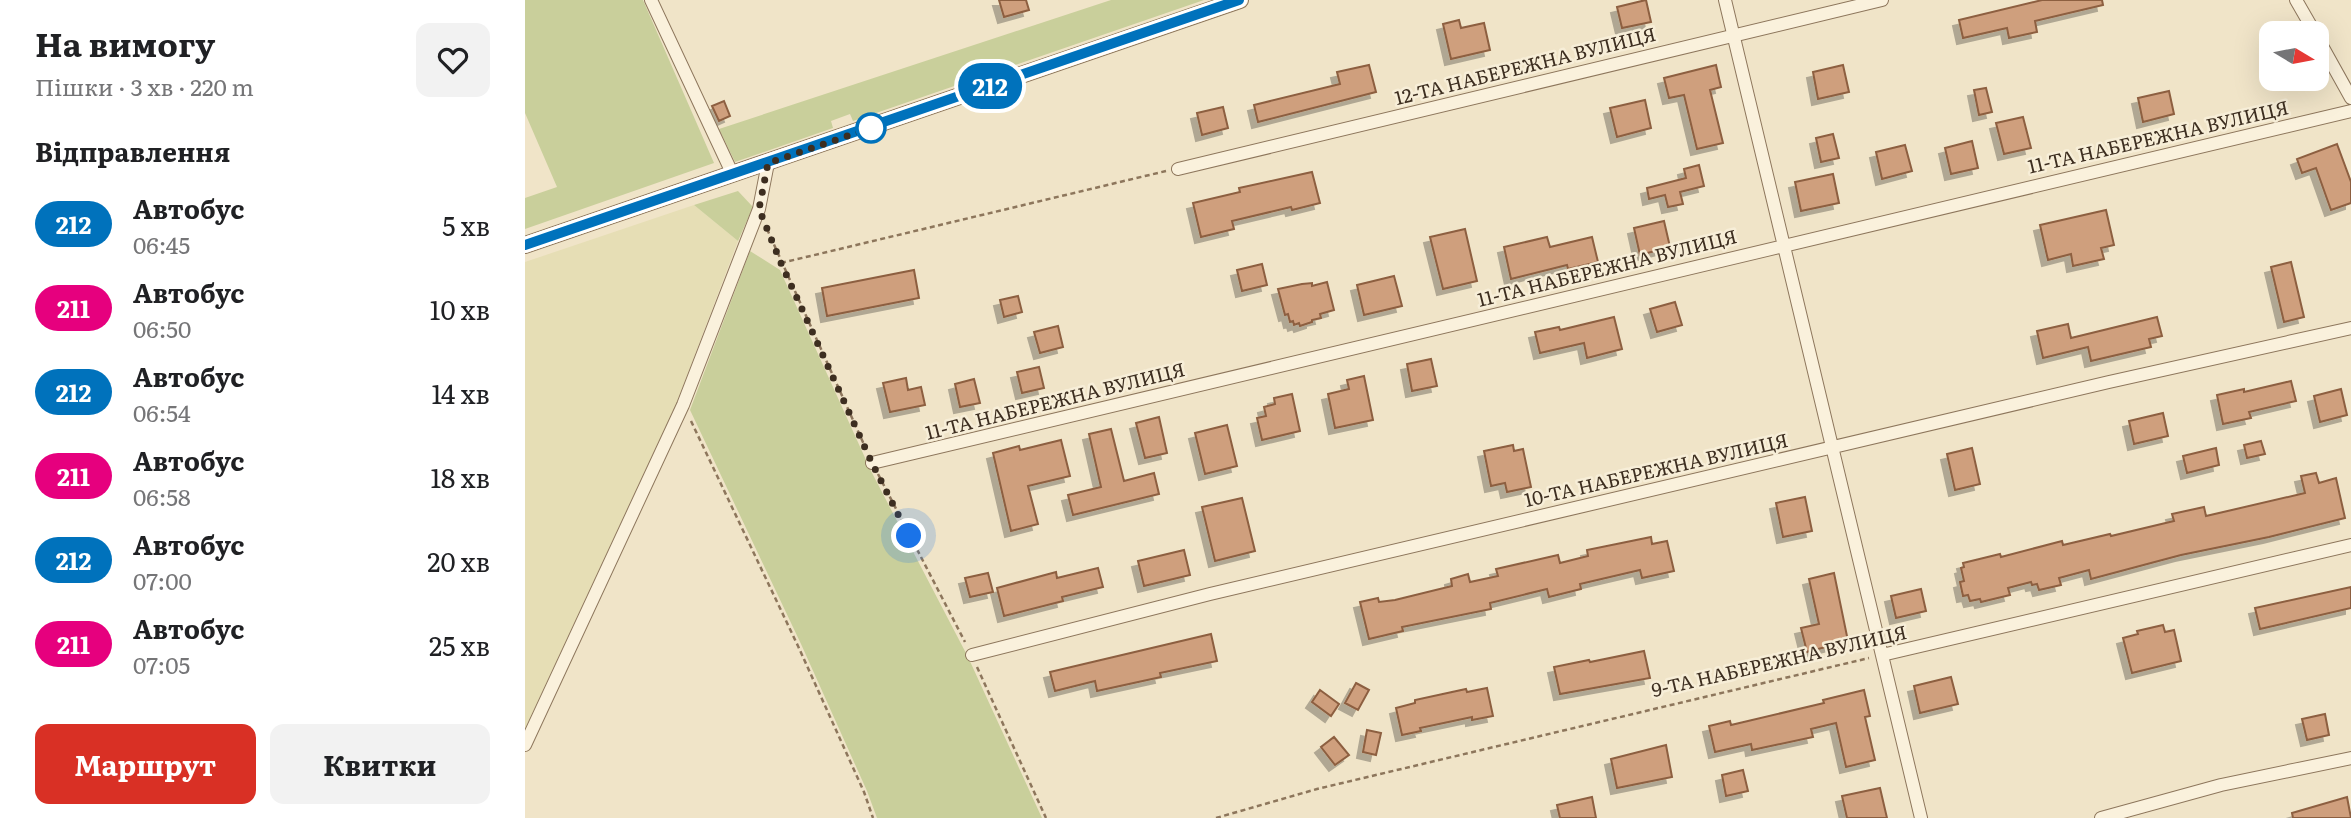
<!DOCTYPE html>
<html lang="uk">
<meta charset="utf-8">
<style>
body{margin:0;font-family:Literata,serif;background:#f2f2f2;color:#202124;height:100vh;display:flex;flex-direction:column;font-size:26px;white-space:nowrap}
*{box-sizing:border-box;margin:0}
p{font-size:23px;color:#757577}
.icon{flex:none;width:38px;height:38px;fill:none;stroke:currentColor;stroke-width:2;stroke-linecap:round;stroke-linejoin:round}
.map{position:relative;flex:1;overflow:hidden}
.drawer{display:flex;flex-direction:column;background:#fff;width:525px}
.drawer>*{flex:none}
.badge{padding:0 14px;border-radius:23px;font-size:24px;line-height:46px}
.needle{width:46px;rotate:100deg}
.tools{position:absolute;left:1734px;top:21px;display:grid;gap:14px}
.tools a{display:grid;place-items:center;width:70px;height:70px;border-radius:14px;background:#fff;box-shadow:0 7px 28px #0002;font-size:35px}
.you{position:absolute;width:35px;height:35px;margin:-18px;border:5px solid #fff;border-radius:50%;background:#1a73e8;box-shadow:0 0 0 10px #1a73e833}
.map>.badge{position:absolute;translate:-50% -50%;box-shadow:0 0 0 4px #fff}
h2{padding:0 35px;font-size:26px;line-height:63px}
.round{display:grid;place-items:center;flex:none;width:74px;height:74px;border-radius:14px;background:#f2f2f2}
.summary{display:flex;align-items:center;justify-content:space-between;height:119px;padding:0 35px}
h1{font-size:33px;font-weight:700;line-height:52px}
.button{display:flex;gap:14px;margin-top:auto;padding:14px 35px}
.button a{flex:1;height:80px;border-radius:14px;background:#d93025;color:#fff;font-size:28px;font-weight:700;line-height:80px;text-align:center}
.button a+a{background:#f2f2f2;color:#202124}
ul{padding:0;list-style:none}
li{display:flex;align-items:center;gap:21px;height:84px;padding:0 35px}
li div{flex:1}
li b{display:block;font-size:26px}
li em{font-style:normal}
li .badge{min-width:77px;font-weight:700;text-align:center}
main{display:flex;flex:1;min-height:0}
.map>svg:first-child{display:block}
.farmland{fill:#e6deb5}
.green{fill:#c9cf9b}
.building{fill:#cf9f7d;stroke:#8d5f41;stroke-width:2;filter:url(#shadow)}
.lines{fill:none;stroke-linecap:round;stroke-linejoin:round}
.minor-casing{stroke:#8d765c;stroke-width:14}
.tertiary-casing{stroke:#8d765c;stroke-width:18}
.path{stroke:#8d765c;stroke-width:2.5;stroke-dasharray:5 3.5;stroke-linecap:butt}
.minor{stroke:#faf1dc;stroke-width:12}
.tertiary{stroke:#faf1dc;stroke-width:16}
.line-casing{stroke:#fff;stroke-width:16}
.line{stroke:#0072bc;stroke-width:10}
.walk{stroke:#3d2e20;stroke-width:7;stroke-dasharray:0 12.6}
.stop-dot{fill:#fff;stroke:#0072bc;stroke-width:3.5}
.labels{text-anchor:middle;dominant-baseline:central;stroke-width:5;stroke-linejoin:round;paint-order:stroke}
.street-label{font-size:19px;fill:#3d2e20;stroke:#f7eed8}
</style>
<main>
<section class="drawer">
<div class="summary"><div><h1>На вимогу</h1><p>Пішки · 3 хв · 220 m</p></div><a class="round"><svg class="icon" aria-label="heart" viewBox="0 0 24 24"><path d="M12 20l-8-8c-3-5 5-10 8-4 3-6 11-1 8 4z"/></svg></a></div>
<h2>Відправлення</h2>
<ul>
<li><span class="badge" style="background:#0072bc;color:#fff">212</span><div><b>Автобус</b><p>06:45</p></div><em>5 хв</em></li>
<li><span class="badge" style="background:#e6007e;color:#fff">211</span><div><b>Автобус</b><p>06:50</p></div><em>10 хв</em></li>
<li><span class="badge" style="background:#0072bc;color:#fff">212</span><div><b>Автобус</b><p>06:54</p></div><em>14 хв</em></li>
<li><span class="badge" style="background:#e6007e;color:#fff">211</span><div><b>Автобус</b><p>06:58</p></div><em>18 хв</em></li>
<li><span class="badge" style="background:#0072bc;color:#fff">212</span><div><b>Автобус</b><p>07:00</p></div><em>20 хв</em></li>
<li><span class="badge" style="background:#e6007e;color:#fff">211</span><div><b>Автобус</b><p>07:05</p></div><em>25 хв</em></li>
</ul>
<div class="button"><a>Маршрут</a><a>Квитки</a></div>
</section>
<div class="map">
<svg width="1826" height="818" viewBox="0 0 1826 818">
<defs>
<filter id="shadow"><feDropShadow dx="-6" dy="6" stdDeviation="0" flood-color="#0004"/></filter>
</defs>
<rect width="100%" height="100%" fill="#f0e4c8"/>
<path class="farmland" d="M169 205 213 241 152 402 0 729V262Z"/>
<path class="green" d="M0 0H118L189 163 0 229V198L32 187 0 113Z
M586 0H679L328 121 325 114 306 121 308 128 210 162 194 129Z
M213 191 228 207 213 241 169 205Z
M225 251 255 270 346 471 443 657 517 818H352L342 791 276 644 165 410Z"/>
<path class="building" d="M474 0H501L504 10 479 17Z
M1121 0 1126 22 1097 28 1092 7Z
M1517 0H1577L1578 5 1510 21 1512 32 1484 38 1482 28 1438 38 1434 20Z
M934 20 936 28 959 23 965 50 926 59 918 24Z
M844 65 851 92 733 122 729 105 815 84 812 72Z
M1191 65 1196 87 1185 90 1198 143 1172 149 1159 95 1144 98 1139 78Z
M1318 65 1324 92 1293 99 1288 72Z
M1461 88 1467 112 1454 115 1449 90Z
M1644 91 1649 114 1618 122 1613 98Z
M1120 100 1126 128 1092 137 1085 108Z
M199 101 205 116 194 121 187 106Z
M698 107 703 128 677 135 672 113Z
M1498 117 1506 148 1479 154 1471 123Z
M1308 134 1314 158 1296 162 1291 138Z
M1447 141 1453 168 1426 174 1420 148Z
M1812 144 1826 182V203L1806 210 1791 168 1777 173 1772 159Z
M1380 145 1387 171 1357 179 1351 152Z
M1174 165 1179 186 1155 192 1158 204 1143 207 1140 195 1124 199 1122 188 1161 178 1159 169Z
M787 172 795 203 767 210 766 207 707 221 709 229 676 237 668 203 715 192 714 188Z
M1308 174 1314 203 1276 211 1270 182Z
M1581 210 1589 245 1576 248 1579 259 1548 266 1546 254 1523 260 1515 225Z
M1139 221 1145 247 1115 255 1109 228Z
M940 229 952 281 918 289 905 237Z
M1022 237 1025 247 1067 237 1073 262 1043 269 1042 265 986 279 979 247Z
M1766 262 1779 317 1759 322 1746 267Z
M737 264 742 285 717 291 712 270Z
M389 270 394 298 302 316 297 288Z
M869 276 877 306 839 315 832 285Z
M802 282 809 310 795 314 796 318 787 320V322L775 326 774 323 769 325 768 321 765 322 763 314 760 315 753 289 777 284 787 283V286Z
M493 296 497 312 479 317 475 300Z
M1150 302 1157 325 1132 332 1125 309Z
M1089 317 1097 349 1062 358 1059 343 1015 353 1010 332 1034 327 1035 330Z
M1632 317 1637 336 1624 339 1626 347 1566 361 1563 347 1518 358 1512 331 1543 324 1546 338Z
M533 326 538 347 515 353 509 332Z
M906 359 912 386 887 391 882 364Z
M514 367 519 388 497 393 492 372Z
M839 376 848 420 810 428 803 394 824 389 822 380Z
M381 378 383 390 396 387 400 405 365 412 358 383Z
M449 379 455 403 435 407 430 384Z
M1766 381 1771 401 1724 412 1726 418 1698 424 1692 395 1719 389V392Z
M1816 389 1822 415 1795 422 1789 396Z
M767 394 775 431 737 440 732 418 741 416 739 407 750 404 749 398Z
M1638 413 1643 436 1609 444 1604 421Z
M634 417 642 453 620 458 611 423Z
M702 425 712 466 680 474 670 433Z
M586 429 599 481 629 473 634 494 548 515 543 495 576 487 564 434Z
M536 440 545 476 503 486 513 524 486 531 468 453 494 446 495 450Z
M1736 441 1740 454 1722 458 1719 445Z
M988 445 989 451 998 449 1006 487 982 492 980 483 966 486 959 451Z
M1447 448 1455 484 1430 490 1422 454Z
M1691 448 1694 465 1662 473 1658 456Z
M1791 473 1794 483 1811 478 1820 518 1744 537 1656 555 1566 579 1564 570 1534 578 1536 585 1514 590 1512 584 1507 585 1506 582 1483 588 1485 595 1456 602 1455 599 1445 601 1443 595 1438 596 1435 582 1439 581 1436 568 1439 567 1438 563 1475 554 1476 557 1537 541 1538 545 1585 534 1586 536 1649 521 1647 514 1679 507 1681 516 1780 493 1776 476Z
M1280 497 1287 531 1258 537 1251 503Z
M717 498 730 551 690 561 677 507Z
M1126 537 1127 544 1142 541 1149 571 1117 578 1115 570 1055 584 1056 589 1024 597 1022 589 965 603 966 609 877 627 878 631 844 639 835 602 853 598 854 602 870 600 927 586 926 579 943 574 945 582 973 576 971 569 1033 555 1035 563 1063 556 1062 550Z
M659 550 665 575 619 586 613 561Z
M573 568 578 587 537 597 538 601 479 616 472 588 531 572 532 578Z
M463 573 468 592 445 597 440 578Z
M1309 573 1323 641 1282 652 1276 628 1294 624 1284 579Z
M1826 587V608L1735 629 1730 608Z
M1396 589 1401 611 1371 618 1366 596Z
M1638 625 1640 632 1649 630 1656 661 1607 673 1598 638 1613 634 1612 631Z
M686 634 692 661 635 673 636 677 572 691 570 681 530 691 525 672Z
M1119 651 1125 678 1035 694 1029 667 1064 660 1065 662Z
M1426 677 1433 704 1395 713 1389 686Z
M831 683 844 690 833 710 820 703Z
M962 688 968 716 947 720V717L895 728 896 731 877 735 871 708 890 703V700L941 689 942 692Z
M795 690 814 704 806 716 787 702Z
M1339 690 1345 716 1340 717 1350 760 1321 767 1311 723 1286 729 1288 737 1227 750 1226 744 1190 752 1184 726 1205 721 1206 725 1299 703 1298 700Z
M1800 714 1804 735 1782 740 1777 719Z
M842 730 856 733 851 755 838 752Z
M809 737 824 755 810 765 796 747Z
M1141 745 1147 777 1092 788 1086 759Z
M1218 770 1223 791 1201 796 1197 775Z
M1355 788 1362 818H1322L1317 796Z
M1067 797 1071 818H1035L1032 805Z
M1822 797 1826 818H1768L1767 813Z"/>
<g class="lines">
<g class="minor-casing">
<path id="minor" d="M126 0 208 175
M1200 0 1396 818
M1771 0 1790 33
M1792 37 1826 98
M653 169 1357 0
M347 463 1826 111
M447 655 685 594 1584 382 1826 328
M1357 655 1826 545
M0 745 158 405 234 209 243 163
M1576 818 1696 785 1826 758"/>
</g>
<g class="tertiary-casing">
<path id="tertiary" d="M0 245 715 0"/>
</g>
<path class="path" d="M242 229 341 449
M256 263 641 171
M166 421 273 646 339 792 348 818
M353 474 440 642
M452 667 521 818
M691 818 792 789 1344 658"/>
<use href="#minor" class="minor"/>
<use href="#tertiary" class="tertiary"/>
</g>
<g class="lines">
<g class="line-casing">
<path id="line" d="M0 245 714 0"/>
</g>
<use href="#line" class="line"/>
<path class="walk" d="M346 128 243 163 234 209 256 263 347 463 384 536"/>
</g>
<circle class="stop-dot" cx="346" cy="128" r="14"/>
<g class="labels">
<g class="street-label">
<text transform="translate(1000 65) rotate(-14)">12-ТА НАБЕРЕЖНА ВУЛИЦЯ</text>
<text transform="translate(1633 136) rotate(-13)">11-ТА НАБЕРЕЖНА ВУЛИЦЯ</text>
<text transform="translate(1082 267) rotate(-14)">11-ТА НАБЕРЕЖНА ВУЛИЦЯ</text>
<text transform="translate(530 400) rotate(-14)">11-ТА НАБЕРЕЖНА ВУЛИЦЯ</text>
<text transform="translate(1131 469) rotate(-13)">10-ТА НАБЕРЕЖНА ВУЛИЦЯ</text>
<text transform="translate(1254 660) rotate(-13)">9-ТА НАБЕРЕЖНА ВУЛИЦЯ</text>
</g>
</g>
</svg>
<div class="tools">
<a><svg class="needle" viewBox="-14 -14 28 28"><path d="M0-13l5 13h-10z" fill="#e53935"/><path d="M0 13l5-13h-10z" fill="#757577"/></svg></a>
</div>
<div class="you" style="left:384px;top:536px"></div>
<b class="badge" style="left:465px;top:86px;background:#0072bc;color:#fff">212</b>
</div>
</main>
